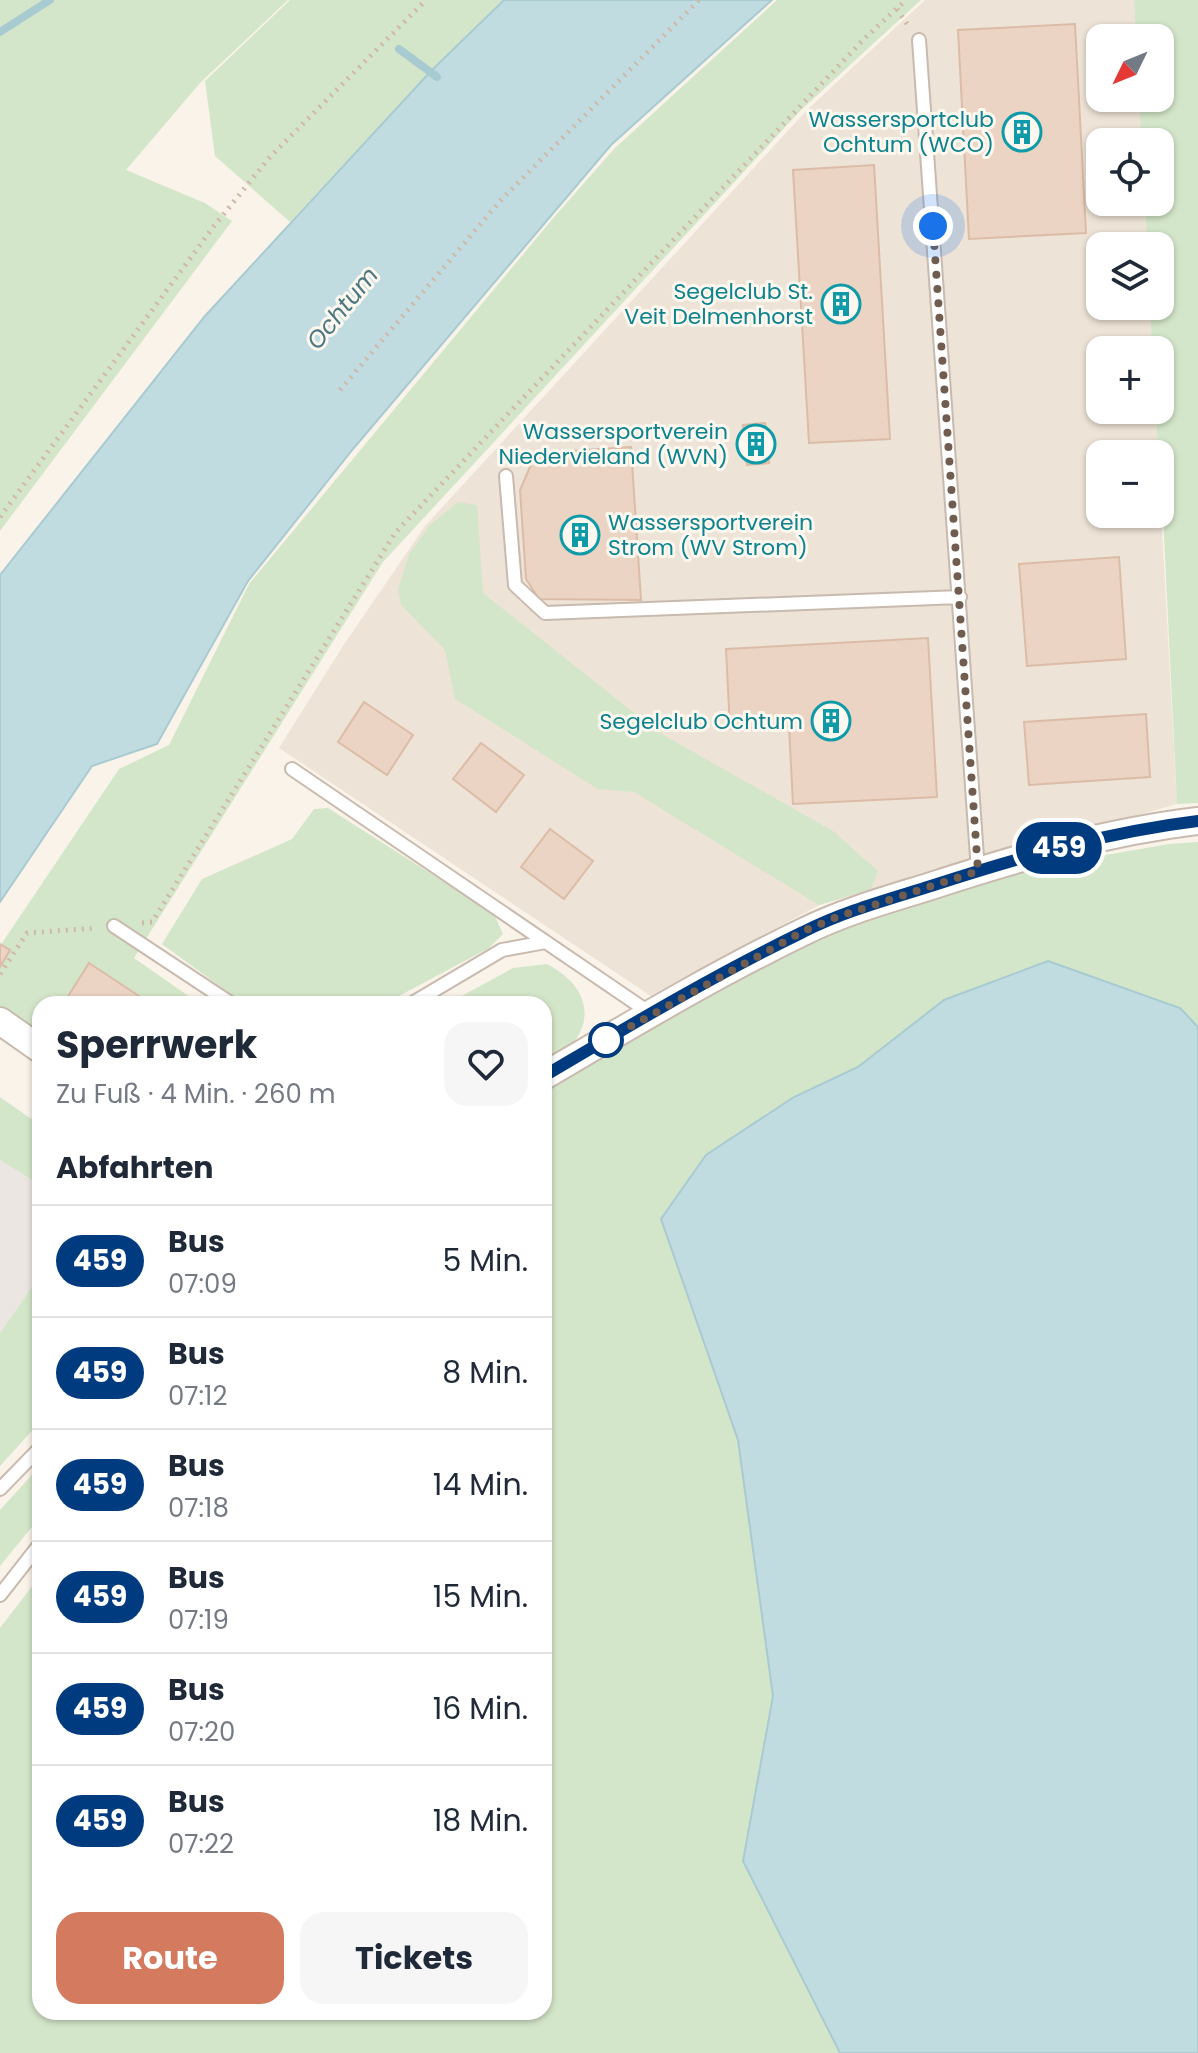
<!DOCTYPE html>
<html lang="de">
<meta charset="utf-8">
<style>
body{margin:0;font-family:Poppins,sans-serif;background:#f6f6f7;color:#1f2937;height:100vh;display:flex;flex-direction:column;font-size:30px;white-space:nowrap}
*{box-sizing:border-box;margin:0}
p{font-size:26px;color:#747a83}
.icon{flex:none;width:44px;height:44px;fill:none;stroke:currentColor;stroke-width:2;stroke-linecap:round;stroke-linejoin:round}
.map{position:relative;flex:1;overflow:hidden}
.panel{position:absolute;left:32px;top:996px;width:520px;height:1024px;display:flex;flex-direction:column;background:#fff;border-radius:24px;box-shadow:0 2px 6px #0004}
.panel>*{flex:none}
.badge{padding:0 16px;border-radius:26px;font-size:28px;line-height:52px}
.needle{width:52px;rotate:227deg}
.buttons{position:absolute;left:1086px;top:24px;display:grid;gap:16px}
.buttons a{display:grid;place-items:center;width:88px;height:88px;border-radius:16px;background:#fff;box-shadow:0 2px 6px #0004;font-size:40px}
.you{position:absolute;width:40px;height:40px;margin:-20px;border:6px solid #fff;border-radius:50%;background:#1a73e8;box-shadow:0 0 0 12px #1a73e833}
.map>.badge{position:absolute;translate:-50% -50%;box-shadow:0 0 0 4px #fff}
h2{padding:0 24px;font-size:30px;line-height:72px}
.round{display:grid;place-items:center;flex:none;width:84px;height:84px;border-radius:24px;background:#f6f6f7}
.summary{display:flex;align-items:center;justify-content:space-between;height:136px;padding:0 24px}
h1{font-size:38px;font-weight:700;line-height:60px}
.cta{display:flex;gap:16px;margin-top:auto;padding:16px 24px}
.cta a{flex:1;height:92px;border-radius:24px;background:#d37a5f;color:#fff;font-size:32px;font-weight:700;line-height:92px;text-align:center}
.cta a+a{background:#f6f6f7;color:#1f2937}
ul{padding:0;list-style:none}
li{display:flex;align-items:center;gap:24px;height:112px;padding:0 24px;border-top:2px solid #e0e1e3}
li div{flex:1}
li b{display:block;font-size:30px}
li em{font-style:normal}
li .badge{min-width:88px;font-weight:700;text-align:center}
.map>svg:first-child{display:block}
.residential{fill:#ede3d6}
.industrial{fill:#ebe6e2}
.green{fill:#d4e6c9}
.water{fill:#c0dce1;stroke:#a8cad1;stroke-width:2}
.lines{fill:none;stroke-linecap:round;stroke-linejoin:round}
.stream{stroke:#a8cad1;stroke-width:8}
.building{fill:#ecd4c4;stroke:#dcbca7;stroke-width:2}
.lane-casing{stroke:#c8baae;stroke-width:16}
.street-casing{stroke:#c8baae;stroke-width:30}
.path{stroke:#d0b8a8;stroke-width:5;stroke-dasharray:2 6;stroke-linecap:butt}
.lane{stroke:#fff;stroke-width:12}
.street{stroke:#fff;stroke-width:26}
.line-casing{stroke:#fff;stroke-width:18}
.line{stroke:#003b80;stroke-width:12}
.walk{stroke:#715c50;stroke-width:8;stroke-dasharray:0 14.4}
.stop-dot{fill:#fff;stroke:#003b80;stroke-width:4}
.labels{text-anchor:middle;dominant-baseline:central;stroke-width:6;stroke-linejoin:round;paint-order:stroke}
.culture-label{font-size:22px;fill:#0d838f;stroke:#fdf8ef;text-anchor:end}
.water-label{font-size:24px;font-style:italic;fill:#4c7881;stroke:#fdf8ef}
</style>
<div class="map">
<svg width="1198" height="2053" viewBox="0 0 1198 2053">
<rect width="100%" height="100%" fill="#faf3e9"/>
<path class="residential" d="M925 0H1134L1136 38H1100V98H1139L1141 142H1100V202H1145L1147 246H1100V306H1150L1152 350H1100V410H1156L1158 454H1100V514H1160V492L1177 804 819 905 651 996 279 748 343 646 425 526 807 110Z"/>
<path class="industrial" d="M0 1160 40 1185V1275L0 1333Z"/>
<path class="green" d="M0 0H288L200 83 126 170 205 203 232 221 0 531Z
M290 0H504L430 72 290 222 215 156 205 81Z
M777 0H921L801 110 383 562 134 958 200 1004H40V1034L0 1006V946L119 769 169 745 249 584 555 216 614 149Z
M1134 0H1198V803L1177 804 1160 454H1158L1156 410H1160V350H1152L1150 306H1160V246H1147L1145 202H1160V142H1141L1139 98H1160V38H1136Z
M458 502 477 505 483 593 658 732 833 831 878 871 871 889 819 905 634 792 598 789 455 699 445 650 401 605 398 589 409 554 430 525Z
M328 808 494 914 503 934 489 948 384 1004H244L162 944 202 879 292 839 314 809Z
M1198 842V1027L1180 1008 944 1000 858 1067 794 1097 706 1155 661 1219 738 1440 773 1696 743 1861 840 2053H0V1628L40 1576V2012H544V1090L809 941 1025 869 1169 844Z
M547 964C600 992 595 1039 544 1066V1004H447L513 968Z
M0 1097 40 1125V1185L0 1160Z
M40 1275V1422L0 1466V1333Z
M40 1466V1517L0 1566V1510Z"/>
<path class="water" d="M504 0H772L611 145 353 449 248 581 157 744 92 766 0 902V575L205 316 431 71Z
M1048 961 1180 1008 1198 1027V2053H840L743 1861 773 1696 738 1440 661 1219 706 1155 794 1097 858 1067 944 1000Z"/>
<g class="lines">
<path class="stream" d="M0 32 50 0
M399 49 437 77"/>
</g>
<path class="building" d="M1075 24 1086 233 969 239 958 30Z
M874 165 890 439 809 443 793 170Z
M765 423 769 463 747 465 743 425Z
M631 447 641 600 539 599 526 579 520 490 536 453Z
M1119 557 1126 659 1027 666 1019 564Z
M928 638 937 797 793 804 789 726 730 729 726 649Z
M364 702 413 735 387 775 338 742Z
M1146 714 1150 777 1029 785 1024 722Z
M481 743 524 775 496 812 453 779Z
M550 829 593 861 564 899 521 867Z
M0 944 10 950 0 967Z
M89 963 151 1004H76L67 998Z"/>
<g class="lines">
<g class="lane-casing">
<path id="lane" d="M919 40 978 871
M506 476 515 585 545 613 960 597
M292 769 650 1013
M114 926 232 1004
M411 1004 502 950 546 942
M0 1489 40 1448
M0 1595 40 1544"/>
</g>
<g class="street-casing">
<path id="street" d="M0 1021 40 1049
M544 1076C629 1026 714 975 803 932 843 912 886 900 928 887 1017 858 1105 832 1198 821"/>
</g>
<path class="path" d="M897 9 909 27
M340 390 500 201 699 0
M0 517 214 226 270 157 426 0
M142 923 152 922 395 533 865 38 906 0
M0 974 27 933 96 928"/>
<use href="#lane" class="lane"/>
<use href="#street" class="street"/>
</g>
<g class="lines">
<g class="line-casing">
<path id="line" d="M544 1076C629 1026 714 975 803 932 844 911 890 899 934 885 1021 857 1107 832 1198 821"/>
</g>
<use href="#line" class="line"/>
<path class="walk" d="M606 1040 804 931 837 917 978 871 933 226"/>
</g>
<defs>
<g id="building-ring" transform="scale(2)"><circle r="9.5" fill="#fdf8ef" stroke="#0f9aa8" stroke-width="1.5"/><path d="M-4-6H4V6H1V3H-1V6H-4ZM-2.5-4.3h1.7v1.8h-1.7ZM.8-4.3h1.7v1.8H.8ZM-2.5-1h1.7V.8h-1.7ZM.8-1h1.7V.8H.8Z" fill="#0f9aa8"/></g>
</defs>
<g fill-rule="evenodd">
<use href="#building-ring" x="1022" y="132"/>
<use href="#building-ring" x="841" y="304"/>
<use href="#building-ring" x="756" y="444"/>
<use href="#building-ring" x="580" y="535"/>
<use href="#building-ring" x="831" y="721"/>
</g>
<circle class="stop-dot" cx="606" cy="1040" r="16"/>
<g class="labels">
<g class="culture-label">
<text x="994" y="119">Wassersportclub<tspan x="994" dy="25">Ochtum (WCO)</tspan></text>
<text x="813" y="291">Segelclub St.<tspan x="813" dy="25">Veit Delmenhorst</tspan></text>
<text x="728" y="431">Wassersportverein<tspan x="728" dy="25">Niedervieland (WVN)</tspan></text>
<text x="608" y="522" text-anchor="start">Wassersportverein<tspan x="608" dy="25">Strom (WV Strom)</tspan></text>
<text x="803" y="721">Segelclub Ochtum</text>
</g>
<g class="water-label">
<text transform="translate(342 308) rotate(-51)">Ochtum</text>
</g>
</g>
</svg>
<div class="buttons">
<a><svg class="needle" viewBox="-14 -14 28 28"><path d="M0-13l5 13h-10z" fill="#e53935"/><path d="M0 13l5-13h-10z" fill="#747a83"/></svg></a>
<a><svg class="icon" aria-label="locate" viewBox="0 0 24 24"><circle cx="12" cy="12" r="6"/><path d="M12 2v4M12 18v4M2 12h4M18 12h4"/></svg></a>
<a><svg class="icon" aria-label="layers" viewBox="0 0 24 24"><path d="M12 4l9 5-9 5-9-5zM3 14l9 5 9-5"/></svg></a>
<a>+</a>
<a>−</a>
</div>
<div class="you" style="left:933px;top:226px"></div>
<b class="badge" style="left:1059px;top:848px;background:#003b80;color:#fff">459</b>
<section class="panel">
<div class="summary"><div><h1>Sperrwerk</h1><p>Zu Fuß · 4 Min. · 260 m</p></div><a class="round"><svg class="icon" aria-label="heart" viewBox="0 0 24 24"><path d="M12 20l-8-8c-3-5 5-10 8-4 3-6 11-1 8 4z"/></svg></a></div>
<h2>Abfahrten</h2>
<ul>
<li><span class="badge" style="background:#003b80;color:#fff">459</span><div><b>Bus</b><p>07:09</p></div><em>5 Min.</em></li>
<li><span class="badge" style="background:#003b80;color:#fff">459</span><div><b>Bus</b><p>07:12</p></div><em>8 Min.</em></li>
<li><span class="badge" style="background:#003b80;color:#fff">459</span><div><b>Bus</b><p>07:18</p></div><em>14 Min.</em></li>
<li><span class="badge" style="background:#003b80;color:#fff">459</span><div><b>Bus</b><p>07:19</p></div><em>15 Min.</em></li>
<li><span class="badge" style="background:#003b80;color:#fff">459</span><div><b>Bus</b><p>07:20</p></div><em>16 Min.</em></li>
<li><span class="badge" style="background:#003b80;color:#fff">459</span><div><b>Bus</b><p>07:22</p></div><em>18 Min.</em></li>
</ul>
<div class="cta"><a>Route</a><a>Tickets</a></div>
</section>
</div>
